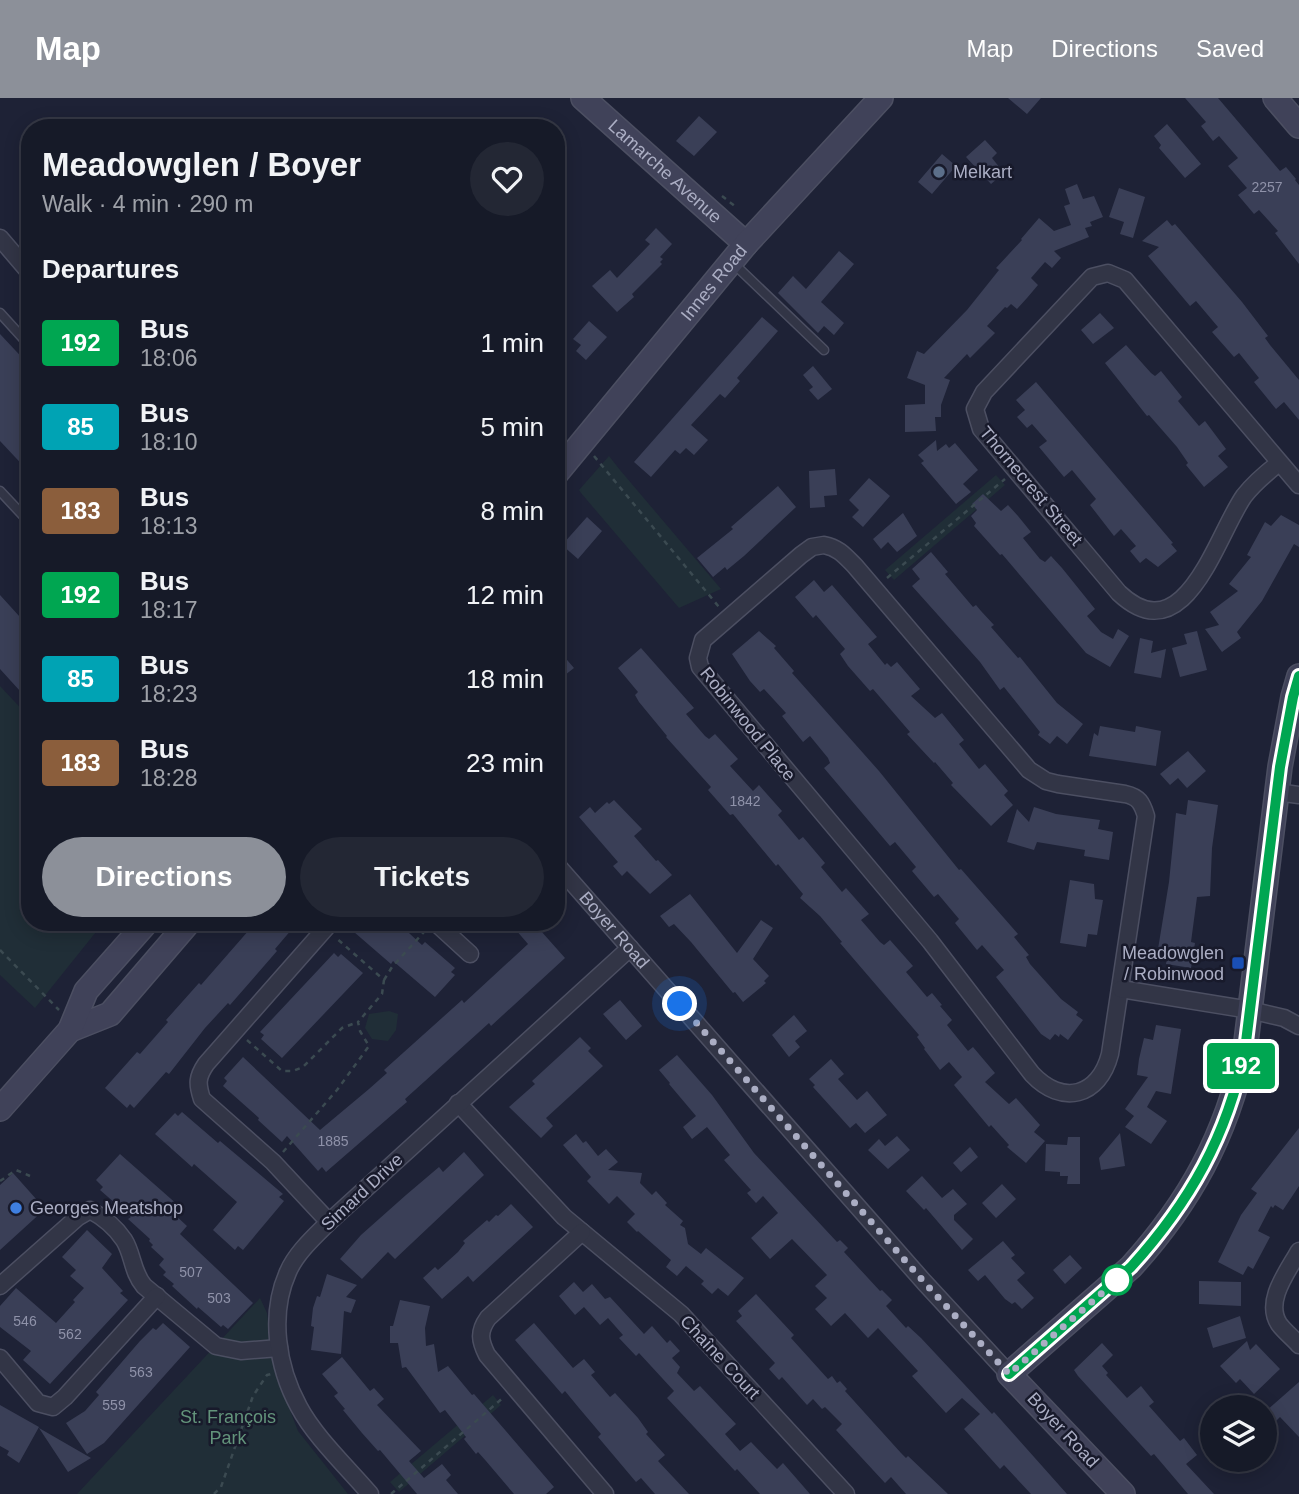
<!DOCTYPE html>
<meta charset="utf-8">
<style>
body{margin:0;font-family:Helvetica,sans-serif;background:#232734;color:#f1f3f6;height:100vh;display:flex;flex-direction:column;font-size:26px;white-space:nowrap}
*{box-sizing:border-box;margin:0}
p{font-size:23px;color:#9ea1a8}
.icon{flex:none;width:38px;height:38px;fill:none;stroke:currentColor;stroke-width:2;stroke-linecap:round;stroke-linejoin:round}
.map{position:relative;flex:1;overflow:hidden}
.drawer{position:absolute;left:21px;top:21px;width:544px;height:812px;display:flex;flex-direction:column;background:#161a28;border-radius:28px;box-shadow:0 4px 18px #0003,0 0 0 2px #353845}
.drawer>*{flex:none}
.badge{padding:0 14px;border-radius:5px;font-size:24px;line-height:46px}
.fabs{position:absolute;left:1200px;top:1297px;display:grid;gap:14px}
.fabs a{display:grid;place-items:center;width:77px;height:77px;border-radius:50%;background:#161a28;box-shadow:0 4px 18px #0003,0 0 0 2px #353845;font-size:35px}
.you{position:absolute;width:35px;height:35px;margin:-18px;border:5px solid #fff;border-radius:50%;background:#1a73e8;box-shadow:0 0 0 10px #1a73e833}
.map>.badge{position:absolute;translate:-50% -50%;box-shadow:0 0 0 4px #fff}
h2{padding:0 21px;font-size:26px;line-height:63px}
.round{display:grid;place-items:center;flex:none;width:74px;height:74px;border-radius:37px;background:#232734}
.overview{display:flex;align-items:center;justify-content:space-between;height:119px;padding:0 21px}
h1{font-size:33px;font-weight:700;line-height:52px}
.action{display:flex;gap:14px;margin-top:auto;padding:14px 21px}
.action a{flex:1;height:80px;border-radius:42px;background:#8c9099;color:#fff;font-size:28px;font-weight:700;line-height:80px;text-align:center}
.action a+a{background:#232734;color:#f1f3f6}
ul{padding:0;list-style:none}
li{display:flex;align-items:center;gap:21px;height:84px;padding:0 21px}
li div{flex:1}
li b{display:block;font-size:26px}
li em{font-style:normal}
li .badge{min-width:77px;font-weight:700;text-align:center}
header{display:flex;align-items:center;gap:42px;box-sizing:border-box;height:98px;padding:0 35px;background:#8c9099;color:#fff}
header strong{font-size:33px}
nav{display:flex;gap:38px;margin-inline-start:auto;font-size:24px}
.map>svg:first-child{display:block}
.green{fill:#202e37}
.building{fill:#3a3f57}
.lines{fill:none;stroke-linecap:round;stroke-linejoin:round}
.lane-casing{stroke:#4c4f62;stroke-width:11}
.street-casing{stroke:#4c4f62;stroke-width:19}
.secondary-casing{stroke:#4c4f62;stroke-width:26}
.path{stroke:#3b4a51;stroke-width:2.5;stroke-dasharray:5 5;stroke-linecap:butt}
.lane{stroke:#323546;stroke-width:8}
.street{stroke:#323546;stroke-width:16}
.secondary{stroke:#404259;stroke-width:23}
.line-casing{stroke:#fff;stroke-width:16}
.line{stroke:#00a651;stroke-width:10}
.walk{stroke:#abaec4;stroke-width:7;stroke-dasharray:0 12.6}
.service-dot{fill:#5c6f8a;stroke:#181a2b;stroke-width:2.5}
.transit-dot{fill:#1a4fb4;stroke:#181a2b;stroke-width:2.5}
.shop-dot{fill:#3f7fe0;stroke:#181a2b;stroke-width:2.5}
.stop-dot{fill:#fff;stroke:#00a651;stroke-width:3.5}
.labels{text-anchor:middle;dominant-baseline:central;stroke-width:5;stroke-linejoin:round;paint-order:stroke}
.number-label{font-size:14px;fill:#8f92a9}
.street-label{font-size:18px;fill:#abaec4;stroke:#181a2b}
.poi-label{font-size:18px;fill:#abaec4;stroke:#181a2b;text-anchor:start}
.park-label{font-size:18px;fill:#63947b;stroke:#181a2b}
</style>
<header>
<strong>Map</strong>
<nav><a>Map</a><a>Directions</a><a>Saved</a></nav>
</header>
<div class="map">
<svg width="1299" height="1396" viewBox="0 0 1299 1396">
<rect width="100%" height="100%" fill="#1e2236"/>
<path class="green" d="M609 358 620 372 721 491 679 510 581 395 579 392Z
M996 377 1005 387 894 482 885 472Z
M0 588 30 620V824H104L35 910 0 877Z
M389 913 398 916 396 932 388 943 372 941 365 930 369 916Z
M260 1200 267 1215 275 1273 298 1333 348 1396H77Z
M493 1297 501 1307 399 1394 390 1384Z"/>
<path class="building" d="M1008 0H1041L1027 16Z
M1185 0H1218L1280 73 1286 69 1296 81 1295 82 1299 87V166L1275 135 1278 133 1259 112 1254 116 1238 97 1247 90 1228 68 1238 60 1219 38 1213 43 1201 28 1206 24Z
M699 18 717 34 694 58 676 43Z
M1167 26 1201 66 1185 80 1159 50 1161 47 1154 38Z
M985 42 997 55 992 60 1004 75 991 86 966 59Z
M942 56 956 68 932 96 918 84Z
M1077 86 1083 101 1094 98 1103 119 1090 124 1092 128 1085 130 1089 139 1054 153 1061 160 1052 170 1045 164 1031 180 1038 187 1027 200 1017 211 1011 206 1007 210 1005 209 987 228 995 235 970 260 967 256 944 280 950 282 941 307V319H935L936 333 905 334V307L925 306V287L907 280 917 253 924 256 967 212 999 172 996 170 1022 142 1021 141 1039 120 1054 133 1071 127 1064 108 1070 106 1065 91Z
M1119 90 1145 99 1133 140 1120 136 1124 124 1109 119Z
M1167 122 1172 128 1175 126 1242 204 1268 238 1265 240 1270 247 1299 282V322L1284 304 1276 311 1254 284 1259 280 1239 255 1234 259 1212 234 1218 229 1196 203 1190 208 1148 158 1159 149 1142 143Z
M656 130 672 146 660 159 663 161 660 164 662 166 632 196 634 199 617 214 592 188 610 172 617 180 650 146 645 142Z
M839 153 854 166 821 204 844 225 834 237 824 228 818 235 778 195 793 178 806 191Z
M1100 215 1114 230 1093 246 1081 232Z
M762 219 778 233 737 280 740 283 725 300 720 296 691 327 708 342 694 357 686 350 680 356 675 352 651 379 634 364Z
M589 223 607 239 586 262 576 253 581 247 573 241Z
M0 236 30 268V375L0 343Z
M1126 247 1151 275 1155 278 1161 273 1182 299 1178 303 1199 328 1205 323 1226 351 1218 358 1228 369 1204 389 1186 367 1188 365 1177 349 1149 317 1147 318 1105 265Z
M813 268 832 291 818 302 809 292 813 289 803 277Z
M1036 284 1173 445 1171 446 1177 453 1158 469 1146 460 1140 465 1130 453 1136 448 1121 431 1114 438 1090 407 1096 401 1072 372 1064 379 1039 349 1047 343 1032 326 1027 330 1017 319 1025 312 1016 302Z
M936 342 937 353 946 346 949 350 955 345 978 372 963 386 971 394 956 406 921 365 924 363 918 357Z
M835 371 837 397 824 398 825 409 810 410 809 373Z
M869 380 890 398 863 429 852 419 859 412 849 402Z
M778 388 796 409 744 458 727 472 725 469 713 479 697 460 733 431 731 429Z
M983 396 1001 413 1008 407 1018 418 1031 434 1023 440 1040 461 1045 464 1051 458 1062 470 1095 511 1087 518 1101 534 1113 541 1118 531 1129 538 1110 569 1086 555 1002 456 1000 457 974 428 976 425 971 418 977 412 972 406Z
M903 415 917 438 897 454 888 444 881 451 873 441Z
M1281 417 1299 427V449L1294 446 1262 503 1237 534 1241 540 1222 554 1205 531 1219 527 1210 514 1238 493 1229 486 1251 459 1247 457 1265 424 1271 428Z
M587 419 602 433 578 461 562 447Z
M931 454 948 474 945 476 973 509 976 507 981 513 994 527 991 529 1018 560 1020 559 1057 605 1083 626 1067 646 1057 638 1050 646 1038 637 1040 634 1004 589 1000 592 980 564 912 488 920 481 912 471Z
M814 482 824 494 832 487 877 539 868 546 885 567 887 565 891 569 897 564 920 591 911 598 935 620 942 615 964 642 959 646 979 671 985 666 1008 693 1004 697 1013 707 991 728 951 687 953 685 935 664 934 665 907 636 910 634 873 591 870 593 848 568 840 556 845 551 816 517 813 520 795 499Z
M0 497 30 530V604L0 571Z
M759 533 776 548 774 550 794 573 792 575 879 673 959 772 961 771 1018 836 1014 839 1029 857 1026 859 1030 866 1061 901 1078 914 1076 917 1083 922 1068 942 1060 936 1059 939 1055 936 1050 942 1041 936 996 879 1004 872 982 847 977 852 955 825 959 821 938 796 934 799 912 773 916 769 895 744 890 748 824 670 830 665 828 660 810 638 803 644 782 618 786 615 764 591 760 594 750 583 732 556Z
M1197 533 1207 572 1180 579 1172 550 1187 546 1184 536Z
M1140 540 1153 543 1151 555 1166 551 1161 580 1134 575Z
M556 549 574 570 556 584Z
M641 550 694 610 686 616 705 638 709 641 715 636 738 661 730 668 753 693 759 687 782 713 778 717 799 742 803 739 825 765 821 769 842 794 846 790 869 816 861 822 880 844 884 847 890 842 913 868 906 874 927 899 932 895 942 907 940 908 952 922 947 927 968 953 973 949 995 975 985 984 1009 1006 1016 1000 1040 1027 1034 1034 1045 1043 1026 1065 1007 1049 1009 1047 991 1027 989 1029 954 987 962 979 949 964 940 972 924 951 925 950 917 939 919 937 840 845 842 844 820 818 800 800 803 796 778 766 776 768 733 716 730 717 708 692 711 689 666 639 667 638 639 604 635 597 638 594 618 570Z
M1100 628 1135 634 1136 628 1161 633 1156 668 1089 658 1094 635 1098 638Z
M1188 653 1206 673 1187 690 1178 680 1170 687 1160 676Z
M614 702 642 731 634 738 656 763 658 762 672 777 650 796 627 773 622 778 613 768 618 764 579 719 590 709 595 715 607 704 609 706Z
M1188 702 1218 707 1212 750 1210 798 1197 799 1191 844 1195 845 1191 870 1166 866 1168 853 1158 851 1169 784 1176 715 1186 717Z
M1034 709 1056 716 1100 722 1098 731 1113 734 1109 762 1084 758 1085 752 1037 744 1034 752 1007 744 1017 711 1029 724Z
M1070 782 1094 786 1095 801 1103 802 1097 837 1088 836 1086 849 1060 845Z
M690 796 737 855 761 822 773 830 753 861 769 878 764 883 766 885 743 904 735 894 733 895 691 844 674 826 669 829 660 818Z
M256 824H298L275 851 277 853 230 907 228 905 205 930 169 976 166 974 134 1010 130 1006 127 1010 105 990 137 954 140 956 168 924 166 922 199 885 201 887Z
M362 824H397L422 847 425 844 455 870 451 874 455 877 435 899 393 863 391 866 354 834Z
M509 824H533L565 860 491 928 489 925 435 974 405 1001 407 1004 401 1009 326 1074 322 1069 318 1073 287 1038 282 1044 258 1022 259 1020 223 988 227 983 224 980 243 959 320 1032 369 991 387 975 384 972 462 902 464 905 528 846Z
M334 855 338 859 341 856 363 875 282 960 261 941 264 937 260 934Z
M620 902 642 928 626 942 603 916Z
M794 917 807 933 795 943 800 949 789 959 772 937Z
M1156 927 1181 931 1171 996 1156 993 1147 1009 1167 1023 1151 1046 1125 1029 1134 1018 1125 1011 1148 979 1137 977 1139 961 1144 940 1153 942Z
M580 939 591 950 588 953 603 968 546 1020 553 1028 541 1040 509 1009 535 986 532 983Z
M677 957 712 997 754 1055 837 1144 840 1142 848 1150 844 1154 880 1193 882 1192 892 1202 886 1208 906 1230 908 1228 921 1240 992 1316 994 1314 1067 1396H1031L1004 1367 1000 1371 964 1331 980 1316 962 1300 946 1315 912 1278 918 1273 878 1230 868 1240 845 1215 831 1228 815 1211 827 1200 815 1188 827 1177 792 1141 770 1161 751 1140 778 1115 763 1098 756 1105 747 1095 751 1092 724 1062 730 1057 707 1029 692 1041 683 1029 696 1018 669 986 670 985 659 972Z
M831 961 844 976 838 981 857 1002 867 993 887 1017 865 1035 856 1025 850 1030 813 989 815 987 809 981Z
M182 1014 218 1045 220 1043 283 1096 279 1099 284 1103 243 1152 238 1148 235 1152 213 1132 237 1104 194 1066 192 1069 155 1036 175 1015 178 1018Z
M1299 1030V1088L1283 1112 1275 1107 1273 1110 1271 1108 1258 1133 1270 1139 1253 1171 1248 1168 1243 1177 1218 1164 1241 1117 1257 1095 1251 1091Z
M1120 1035 1125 1068 1101 1072 1099 1060Z
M576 1036 583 1045 586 1043 598 1058 606 1051 618 1064 608 1072 642 1075 640 1085 652 1097 656 1093 667 1105 665 1107 683 1123 680 1127 685 1130 688 1146 701 1156 706 1150 744 1180 728 1198 718 1190 712 1196 701 1186 704 1183 686 1168 677 1178 666 1169 671 1162 638 1133 637 1134 627 1124 635 1116 617 1098 609 1106 587 1083 591 1079 563 1047Z
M897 1038 910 1052 888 1071 868 1052 879 1041 885 1048Z
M1068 1039H1080V1086H1067L1068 1078H1060V1074L1045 1073 1046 1046 1067 1047Z
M970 1049 978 1059 961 1074 953 1065Z
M464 1054 484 1077 395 1161 388 1154 362 1181 340 1161 361 1137 406 1097 439 1069 443 1074Z
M120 1056 179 1108 173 1115 187 1128 180 1136 253 1205 228 1231 223 1227 221 1229 198 1209 197 1211 172 1188 174 1186 163 1177 166 1174 159 1167 164 1161 151 1149 153 1147 149 1143 150 1141 128 1121 131 1119 100 1092 103 1089 96 1082Z
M13 1075 45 1111 0 1152V1087Z
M922 1078 942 1100 953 1091 967 1106 954 1117V1122L973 1141 962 1152 926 1110 924 1112 906 1093Z
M1002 1086 1016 1101 996 1120 982 1105Z
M511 1106 533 1129 473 1184 468 1178 442 1201 423 1180 435 1169 438 1172 458 1154 465 1145 463 1143 487 1122 489 1124 496 1117 498 1118Z
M87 1132 112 1156 102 1170 123 1193 120 1195 128 1202 50 1286 23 1262 31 1253 0 1229V1208L16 1190 56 1225 75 1204 73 1202 84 1190 70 1178 76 1172 62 1159Z
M1003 1143 1015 1157 1011 1160 1025 1175 1017 1182 1034 1200 1022 1211 1015 1204 1012 1206 1005 1201 985 1177 978 1183 968 1172Z
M1070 1157 1082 1170 1065 1186 1053 1172Z
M327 1176 357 1187 346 1199 356 1202 351 1215 344 1213 341 1256 311 1252 314 1229 311 1228 313 1210 317 1198 320 1199Z
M1199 1183 1241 1184V1208L1199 1206Z
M574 1184 583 1194 592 1186 605 1201 610 1199 644 1236 652 1228 667 1245 670 1242 680 1253 672 1260 680 1269 677 1275 694 1293 700 1288 736 1326 725 1336 740 1353 751 1344 777 1371 783 1365 810 1396H760L737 1371 735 1373 667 1300 674 1293 639 1255 636 1258 619 1240 623 1237 608 1220 600 1227 584 1209 575 1217 559 1198Z
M756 1196 794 1237 791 1240 828 1281 832 1278 837 1285 840 1283 847 1291 845 1293 901 1355 906 1360 908 1358 948 1396H906L891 1379 885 1385 836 1332 842 1326 825 1309 822 1311 813 1301 807 1307 782 1279 779 1282 769 1271 775 1265 736 1223 742 1218 738 1213Z
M400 1202 430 1208 425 1230 426 1248 434 1246 438 1274 448 1268 472 1297 474 1296 554 1389 546 1396H514L486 1363 478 1354 476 1356 464 1341 466 1339 445 1312 440 1315 406 1269 402 1270 398 1245H390V1228H393Z
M1240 1218 1246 1240 1213 1250 1207 1230Z
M163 1225 190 1249 104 1345 87 1356 66 1325 85 1313 99 1297 96 1294 140 1243 153 1230 156 1232Z
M534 1225 573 1270 584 1261 595 1274 591 1277 610 1299 615 1295 638 1320 648 1334 646 1336 665 1357 658 1363 689 1396H655L641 1380 636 1384 598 1339 601 1336 579 1310 565 1293 562 1296 515 1242Z
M1247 1243 1250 1252 1256 1246 1280 1271 1254 1296 1240 1281 1236 1285 1220 1268Z
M1102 1245 1113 1257 1102 1268 1108 1275 1106 1277 1127 1300 1141 1288 1154 1304 1149 1308 1180 1343 1184 1340 1197 1357 1186 1366 1214 1396H1188L1154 1356 1151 1358 1078 1278 1074 1272Z
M342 1259 370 1293 374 1290 384 1301 377 1307 421 1353 409 1363 424 1380 442 1366 451 1377 446 1382 458 1396H417L380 1352 378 1353 362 1335 343 1312 345 1311 334 1298 338 1295 322 1276Z
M1299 1284V1339L1280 1319 1276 1323 1266 1313Z
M0 1307 39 1329 19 1365 7 1357 9 1353 0 1348Z
M39 1330 91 1360 68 1374Z"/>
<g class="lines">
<g class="lane-casing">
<path id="lane" d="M732 164 824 252
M0 215 30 248
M0 393 30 425"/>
</g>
<g class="street-casing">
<g id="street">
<path d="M0 140 30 175"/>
<path d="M1279 365C1266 375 1254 385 1244 398 1216 438 1185 557 1119 495L981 331 975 311 984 294 1092 179 1108 175 1125 182 1299 387"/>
<path d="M824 447C839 450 845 458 855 468L1029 672 1046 683 1058 686 1125 696C1139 699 1142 705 1146 718L1110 956C1099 999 1062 1008 1032 976L930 843 700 569 698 560 703 542 801 457 812 449Z"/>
<path d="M1277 694 1299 697"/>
<path id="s1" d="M556 766 924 1184 1009 1276"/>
<path d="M435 824 470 856"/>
<path d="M1121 891 1250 912 1284 920 1299 928"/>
<path d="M458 1005 564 1119 681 1216 846 1396"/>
<path d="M329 1124 273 1064 202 1001C197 986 197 979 206 966L331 824"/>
<path d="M582 1134 488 1220C478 1234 480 1243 487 1257L605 1396"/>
<path d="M1299 1153C1288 1173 1264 1203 1279 1226 1285 1234 1293 1240 1299 1247"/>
<path d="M0 1188 78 1119 90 1112C103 1119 116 1130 124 1142 133 1156 132 1174 144 1188L216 1248 241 1253 279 1250"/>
<path d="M0 1260 38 1305 53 1309 65 1299 157 1198"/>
<path d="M370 1396C347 1369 315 1339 299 1309 277 1269 269 1216 288 1174 296 1155 314 1139 329 1124L630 850"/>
</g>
</g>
<g class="secondary-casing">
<g id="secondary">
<path id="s2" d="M583 0 746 146"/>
<path d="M1275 0 1299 28"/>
<path id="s3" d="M556 376 746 146 881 0"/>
<path d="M70 932 110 916 189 824"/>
<path d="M0 1011 70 932 86 893 147 824"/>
<path d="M1123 1396 1009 1276 1131 1169C1190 1104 1226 1038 1245 952L1280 669 1293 599 1299 578"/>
</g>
</g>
<path class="path" d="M722 98 736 109
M594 358 719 509
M887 480 1005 381
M0 852 59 912
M384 882 392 869 424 834
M247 942 282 973H293L303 969 342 930 358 924
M283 1054 337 992 369 948 360 933 358 924 382 896 384 882 335 839
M0 1083 16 1072 30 1078
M214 1396 221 1389 253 1298 267 1277 271 1276
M391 1396 504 1299"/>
<use href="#lane" class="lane"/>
<use href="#street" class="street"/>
<use href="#secondary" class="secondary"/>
</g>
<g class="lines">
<g class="line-casing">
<path id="line" d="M1009 1276 1131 1169C1190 1104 1227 1038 1245 952L1280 669 1293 599 1299 578"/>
</g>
<use href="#line" class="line"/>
<path class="walk" d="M680 906 924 1184 1009 1276 1117 1182"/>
</g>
<circle class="service-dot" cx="939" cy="74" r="7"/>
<rect class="transit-dot" x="1231" y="858" width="14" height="14" rx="3.5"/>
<circle class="shop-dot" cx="16" cy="1110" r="7"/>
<circle class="stop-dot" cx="1117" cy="1182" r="14"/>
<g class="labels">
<g class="number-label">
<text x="1267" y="89">2257</text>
<text x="745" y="703">1842</text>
<text x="333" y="1043">1885</text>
<text x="191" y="1174">507</text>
<text x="219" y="1200">503</text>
<text x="25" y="1223">546</text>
<text x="70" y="1236">562</text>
<text x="141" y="1274">563</text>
<text x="114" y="1307">559</text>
</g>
<g class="street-label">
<text stroke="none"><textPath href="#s2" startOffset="110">Lamarche Avenue</textPath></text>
<text stroke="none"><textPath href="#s3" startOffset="248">Innes Road</textPath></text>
<text transform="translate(1031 388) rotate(50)">Thornecrest Street</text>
<text transform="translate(748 626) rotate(51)">Robinwood Place</text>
<text stroke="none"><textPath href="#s1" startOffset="88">Boyer Road</textPath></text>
<text transform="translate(362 1094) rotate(-43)">Simard Drive</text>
<text transform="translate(720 1259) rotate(47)">Chaîne Court</text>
<text transform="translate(1063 1332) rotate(47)">Boyer Road</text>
</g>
<g class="poi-label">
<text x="953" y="74">Melkart</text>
<text x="1224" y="855" text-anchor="end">Meadowglen<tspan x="1224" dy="21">/ Robinwood</tspan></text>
<text x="30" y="1110">Georges Meatshop</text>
</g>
<g class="park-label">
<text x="228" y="1319">St. François<tspan x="228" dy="21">Park</tspan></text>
</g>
</g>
</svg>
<div class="fabs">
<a><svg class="icon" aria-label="layers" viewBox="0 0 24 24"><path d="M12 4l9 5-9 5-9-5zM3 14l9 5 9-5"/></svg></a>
</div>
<div class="you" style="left:680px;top:906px"></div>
<b class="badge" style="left:1241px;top:968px;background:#00a651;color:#fff">192</b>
<section class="drawer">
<div class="overview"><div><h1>Meadowglen / Boyer</h1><p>Walk · 4 min · 290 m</p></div><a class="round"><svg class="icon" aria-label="heart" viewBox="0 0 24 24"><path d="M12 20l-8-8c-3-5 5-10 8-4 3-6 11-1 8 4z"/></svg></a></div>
<h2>Departures</h2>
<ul>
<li><span class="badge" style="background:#00a651;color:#fff">192</span><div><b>Bus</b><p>18:06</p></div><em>1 min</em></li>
<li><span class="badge" style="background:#00a3b4;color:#fff">85</span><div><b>Bus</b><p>18:10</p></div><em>5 min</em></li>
<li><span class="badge" style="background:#8b5e3c;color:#fff">183</span><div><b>Bus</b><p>18:13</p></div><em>8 min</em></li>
<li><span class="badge" style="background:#00a651;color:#fff">192</span><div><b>Bus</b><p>18:17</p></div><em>12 min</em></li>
<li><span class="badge" style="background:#00a3b4;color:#fff">85</span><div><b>Bus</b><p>18:23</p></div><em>18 min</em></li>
<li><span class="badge" style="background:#8b5e3c;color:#fff">183</span><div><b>Bus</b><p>18:28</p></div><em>23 min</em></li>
</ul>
<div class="action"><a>Directions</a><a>Tickets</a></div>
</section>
</div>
